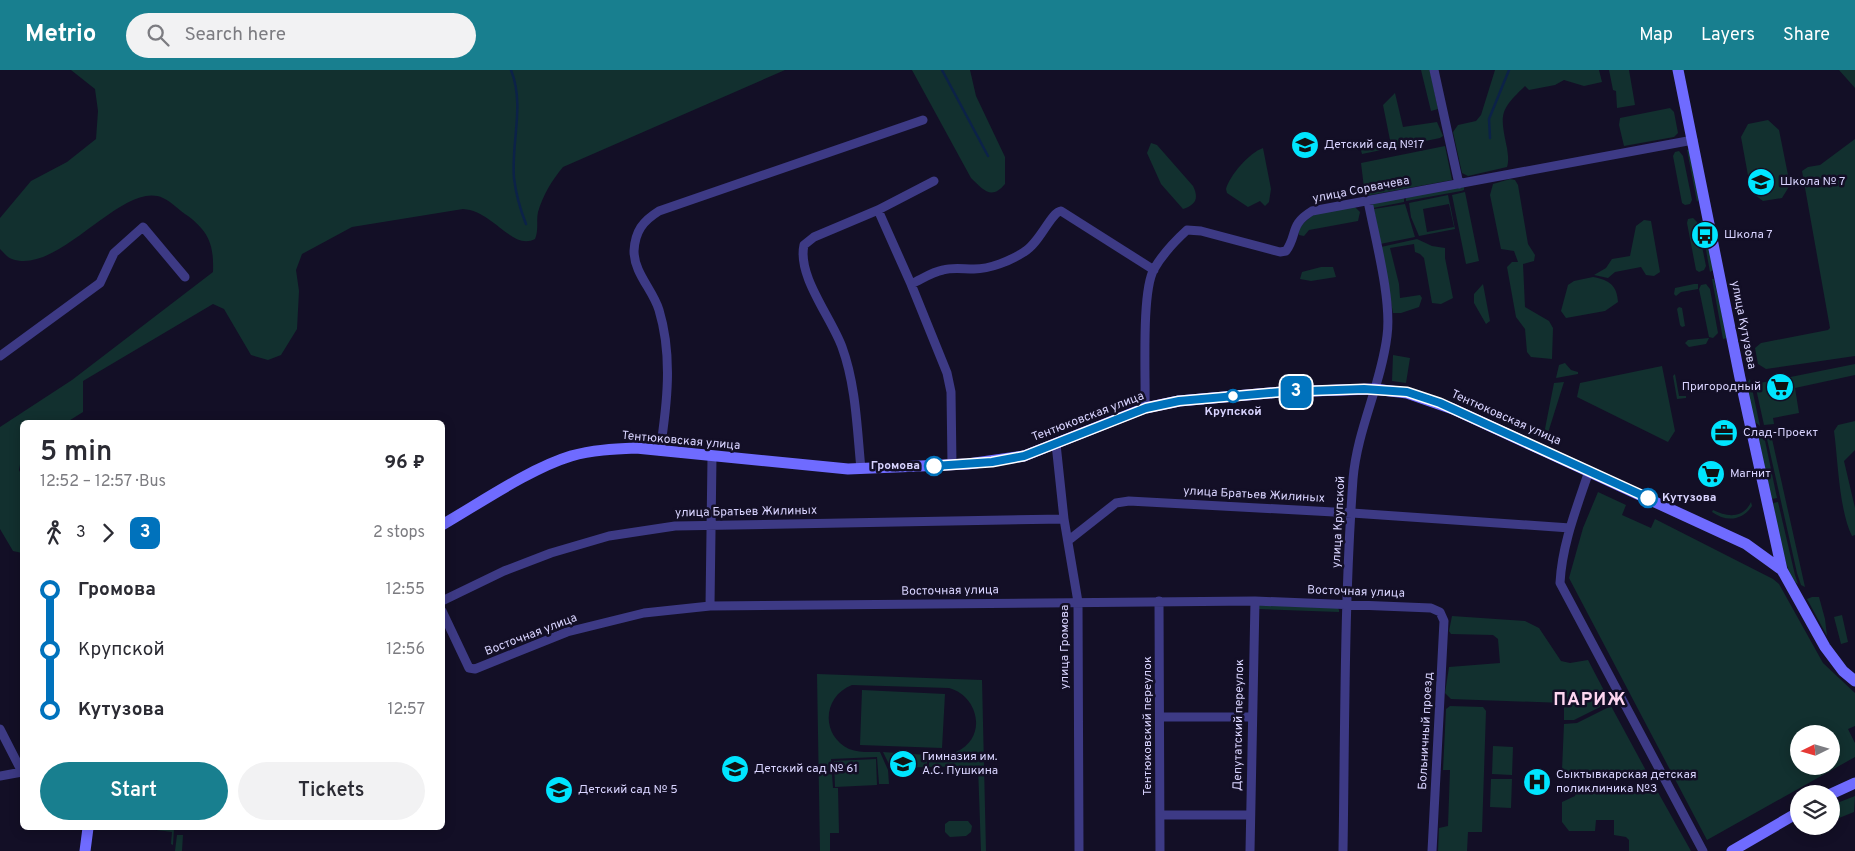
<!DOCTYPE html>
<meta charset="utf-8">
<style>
body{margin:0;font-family:Overpass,sans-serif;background:#f2f2f3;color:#2b2b33;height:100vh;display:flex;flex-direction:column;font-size:19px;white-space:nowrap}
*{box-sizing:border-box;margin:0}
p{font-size:16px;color:#7c7c81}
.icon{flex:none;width:28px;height:28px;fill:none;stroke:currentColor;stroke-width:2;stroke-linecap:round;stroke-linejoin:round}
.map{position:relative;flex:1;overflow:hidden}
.details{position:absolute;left:20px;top:350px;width:425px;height:410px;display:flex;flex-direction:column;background:#fff;border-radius:8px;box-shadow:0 2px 12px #0003}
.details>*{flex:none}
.badge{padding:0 10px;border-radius:8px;font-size:18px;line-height:32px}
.needle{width:32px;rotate:265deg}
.controls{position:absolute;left:1790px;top:655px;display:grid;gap:10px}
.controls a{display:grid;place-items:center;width:50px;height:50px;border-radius:50%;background:#fff;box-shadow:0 2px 12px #0003;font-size:25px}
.map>.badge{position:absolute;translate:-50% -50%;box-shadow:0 0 0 2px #fff}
.legs{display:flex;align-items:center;gap:8px;height:55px;padding:0 20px;font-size:16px}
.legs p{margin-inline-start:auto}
.overview{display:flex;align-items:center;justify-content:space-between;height:85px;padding:0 20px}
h1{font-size:28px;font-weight:600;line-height:38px}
.primary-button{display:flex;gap:10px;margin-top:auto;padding:10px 20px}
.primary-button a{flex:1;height:58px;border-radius:30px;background:#187f8f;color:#fff;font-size:20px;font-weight:600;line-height:58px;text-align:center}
.primary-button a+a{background:#f2f2f3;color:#2b2b33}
ul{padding:0 20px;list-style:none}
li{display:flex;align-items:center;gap:18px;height:60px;font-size:19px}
li i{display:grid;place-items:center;width:8px;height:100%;margin:0 6px;background:currentColor}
li i::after{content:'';width:12px;height:12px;margin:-6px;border:4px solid;border-radius:50%;background:#fff}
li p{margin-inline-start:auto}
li:first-child i{background:linear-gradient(#0000 50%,currentColor 0)}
li:last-child i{background:linear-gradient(currentColor 50%,#0000 0)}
header{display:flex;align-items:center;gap:30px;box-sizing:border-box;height:70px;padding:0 25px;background:#187f8f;color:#fff}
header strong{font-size:24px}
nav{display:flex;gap:28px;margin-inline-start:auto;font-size:18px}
.search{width:350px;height:45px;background:#f2f2f3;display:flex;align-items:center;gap:12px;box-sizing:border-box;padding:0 18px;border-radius:28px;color:#7c7c81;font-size:19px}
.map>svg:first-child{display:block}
.green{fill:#12302f;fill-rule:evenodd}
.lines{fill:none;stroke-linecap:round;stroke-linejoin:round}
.stream{stroke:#0c2248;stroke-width:2.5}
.street{stroke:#3d3a85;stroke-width:9}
.secondary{stroke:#6f6bff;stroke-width:11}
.line-1-casing{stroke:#fff;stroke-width:11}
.line-1{stroke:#0072bc;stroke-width:8}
.stop-1-dot{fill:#fff;stroke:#0072bc;stroke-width:2.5}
.labels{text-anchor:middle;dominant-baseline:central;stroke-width:5;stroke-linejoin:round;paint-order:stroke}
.poi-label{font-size:12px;fill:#d9d4ff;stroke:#130f26;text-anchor:start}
.street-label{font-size:12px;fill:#d9d4ff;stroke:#130f26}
.stop-label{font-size:12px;font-weight:bold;fill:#d9d4ff;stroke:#130f26}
.district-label{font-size:18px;font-weight:bold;letter-spacing:1px;fill:#ffd6f0;stroke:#130f26}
</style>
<header>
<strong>Metrio</strong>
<div class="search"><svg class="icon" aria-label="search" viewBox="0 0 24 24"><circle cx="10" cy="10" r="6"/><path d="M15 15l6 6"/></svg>Search here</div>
<nav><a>Map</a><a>Layers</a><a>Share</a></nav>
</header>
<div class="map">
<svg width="1855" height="781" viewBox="0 0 1855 781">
<rect width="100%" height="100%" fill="#130f26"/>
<path class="green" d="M71 0H785L563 97C552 110 543 125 538 142 536 151 539 159 535 169 512 181 494 141 463 139L352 157 302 184 296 200 299 221 297 259 281 285 268 290 251 285 224 239 213 234 83 311V342L67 352H22V384L19 400 22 406V483L13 481 0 459V357L72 310 213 202C214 175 209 162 188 146 180 141 172 132 163 128 123 109 59 206 12 189 8 188 3 182 0 179V148L31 111 67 92 96 69 98 41 95 19Z
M912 0H970L976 26 1005 87V114C991 131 983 119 971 108Z
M1421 0H1430L1438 39 1431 41Z
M1495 0H1599L1602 12 1584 16 1564 10 1555 15 1529 20 1525 16C1499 41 1500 44 1507 78 1508 86 1509 90 1507 97L1468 106 1462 103 1453 62 1458 55 1476 51 1481 45Z
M1609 0H1629L1635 35 1617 38 1616 21 1613 20Z
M1839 0H1855V18Z
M1395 23 1403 57 1437 52 1443 66 1440 68 1362 84 1360 77 1390 70 1383 35Z
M1670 38 1674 42 1678 63 1674 67 1624 76 1619 55 1620 48Z
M1768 50 1779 60 1790 115 1782 128 1763 131 1751 122 1741 67 1748 54Z
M1855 69V286L1766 299 1758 294 1755 278 1761 273 1828 260 1830 258 1802 101 1808 97 1820 95Z
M1151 73 1157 75 1193 116C1199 128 1196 135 1183 139L1161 114 1147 83Z
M1445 76 1452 110 1365 126 1361 93Z
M1263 78 1271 119 1269 132 1265 136 1260 131 1248 137 1227 123 1226 119C1230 105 1249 83 1263 78Z
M1687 80H1689L1699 129 1697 132Z
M1679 81 1683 86 1692 130 1690 134 1685 135 1682 133 1673 86 1675 82Z
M1510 109 1515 110 1518 115 1528 174 1535 185 1534 191 1523 194 1525 237 1549 251 1553 258 1552 289 1531 287 1527 282 1525 259 1516 247 1507 197 1512 192H1518L1514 181 1501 179 1490 125 1493 114Z
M1464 116V120L1461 121 1406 131V126Z
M1465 122 1479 191 1466 194 1452 125Z
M1448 125 1455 159 1419 166 1411 147 1409 133ZM1449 134 1454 157 1427 162 1423 139Z
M1404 126V132L1373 138 1371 133Z
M1405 134 1415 167 1380 174 1374 139Z
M1354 136 1360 142 1358 151 1309 160 1304 166 1299 165 1298 158 1314 144Z
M1693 148 1697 152 1706 196 1704 200 1699 202 1696 200 1687 153 1688 149Z
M1644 150 1651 151 1660 202 1654 206 1646 205 1641 197 1615 202 1608 208 1594 205 1606 198 1612 189 1630 186 1636 156Z
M1708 168 1713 200 1710 202 1704 169Z
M1417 169 1432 176 1445 178V188L1453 228 1441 234 1432 233 1424 188 1420 184 1415 182 1414 174 1390 178 1399 214 1400 228 1420 225 1422 228 1419 237 1401 243H1393L1381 177Z
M1321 197H1333L1336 207 1311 211 1300 209 1302 202Z
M1593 207C1609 210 1617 215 1618 232L1605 241 1566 248 1561 241 1568 215 1574 211Z
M1712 209H1714L1727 268 1723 269Z
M1483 214 1490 251 1486 254 1474 233V224Z
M1694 214H1698V219L1681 222 1676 226 1674 224 1675 218Z
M1706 214 1710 219 1718 263 1713 268 1709 267 1699 219 1701 215Z
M1679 237 1682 238 1685 256 1682 257 1680 255 1677 239Z
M1709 268 1706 274 1689 277 1685 273 1688 270Z
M1393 285 1410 288 1406 313 1392 311Z
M1565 293 1571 300 1578 302V304L1556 308 1559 295Z
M1855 294V305L1795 318 1799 343 1773 348 1774 354 1764 355 1755 314Z
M1662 296 1675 361 1668 372 1577 327 1580 313Z
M1675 304 1679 326H1686V328L1677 329 1673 306Z
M1750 309 1760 356 1754 351 1746 314Z
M1564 312 1547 366 1552 369 1550 372 1543 369 1554 313Z
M1855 351V380L1844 391 1855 438V465L1852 466C1839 440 1838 390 1834 361L1838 355Z
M1769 358 1770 360 1805 517 1801 515 1797 503 1765 360Z
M1760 360 1763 361 1777 428 1772 429 1757 362Z
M1598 422 1626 435 1622 445 1651 458 1655 449 1773 509 1779 514 1823 593 1855 623V656L1848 659 1855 673V687L1707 770 1569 508 1583 458ZM1799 664H1831V696H1799Z
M1751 432 1752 436C1742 451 1726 452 1712 442L1713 440C1727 447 1743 449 1751 432Z
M1778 432 1795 505 1798 514C1785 508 1776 448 1773 433Z
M1812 527H1819L1825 549 1827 566 1807 529Z
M1259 535 1338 538 1339 540V542L1259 539Z
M1842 545 1848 572 1841 574 1834 547Z
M1452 546 1525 551 1539 558 1561 591 1570 593 1588 590 1610 632 1574 650H1564V633L1451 629 1445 623 1449 597 1500 593 1498 569 1493 565 1451 564 1449 561Z
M817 604 982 610 986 781H981L978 696 929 697V685C938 685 948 686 956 682 988 668 979 626 949 618L852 615C823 626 820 665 849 679 859 683 870 682 880 682L888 700 889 714H879L877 687 831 689 833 718H838L839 763H830V781H820Z
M862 620 945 624 942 678 860 675Z
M1450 636 1483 637 1486 641 1482 762H1468L1467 781H1438L1439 758 1448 756 1450 700H1443L1446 639Z
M1611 636 1650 708 1576 710 1574 703 1562 700 1564 654 1577 653Z
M1493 676 1513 677 1512 705 1492 704Z
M883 682 927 685V697L891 698Z
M876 689 877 715 835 717 834 691Z
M1491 709H1512L1511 738 1490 737Z
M1655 717 1691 781H1629V770L1626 767 1614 765V750H1596L1595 761H1569L1562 752V732L1575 726 1577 719Z
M1855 726 1854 742 1839 748 1834 746 1831 741 1832 735Z
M949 751H968L972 756 971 762 966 766 950 767 945 762V754Z
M141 758H174L173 775 171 774 172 762Z
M177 765H183L182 781H175Z"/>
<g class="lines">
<path class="stream" d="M511 0C525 35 511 72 514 108 516 125 520 139 526 154
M942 0 988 86
M1490 68 1489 49 1509 0"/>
<path class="street" d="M1434 0 1459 114
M878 140 911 214 947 303 951 322 952 395
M911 214C922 209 932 202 943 200 953 197 963 199 974 199 990 199 1010 191 1024 182 1040 173 1051 142 1061 141L1154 200
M0 286 100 213 114 183 143 157 185 207
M1145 338C1146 308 1141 222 1154 199 1162 185 1175 171 1187 160L1201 161 1280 182 1286 181C1298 164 1289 155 1312 141L1693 70
M1056 374 1064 449 1078 532 1079 781
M660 381C667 335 673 286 659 240 653 220 634 203 634 181 635 161 643 151 659 141L923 50
M861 399C857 359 856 315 842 277 831 247 797 206 804 175L814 167 878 140 934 111
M1589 401C1577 437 1562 474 1560 513L1703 781
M1069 470 1116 433 1129 431 1352 443 1570 458
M442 531 504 501 551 483 609 466 675 456 1064 449
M1159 531 1160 781
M710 536 712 387
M442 541 469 598 475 599 567 562 644 543 710 536 1255 531 1431 538 1440 542 1444 551 1432 781
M1160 647H1251
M0 659 22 702
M0 706 22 702
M1160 745H1250
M1250 781 1255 531
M1343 781C1345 657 1344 533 1353 409 1357 360 1381 315 1387 266 1392 230 1375 168 1368 131"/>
<path class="secondary" d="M1678 0 1740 308 1782 500 1825 577 1843 601 1855 611
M442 455C480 433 531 398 571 386 592 380 614 379 636 378L848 399 968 394 1024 386 1145 338 1179 331 1281 322 1374 319 1407 323 1453 339 1746 474 1782 500
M1831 724 1855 713
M85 781 88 758
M1732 781 1799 742"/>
</g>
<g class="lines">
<g class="line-1-casing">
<path id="line-1" d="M934 396 992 392 1024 386 1146 338 1179 331 1281 322 1364 319 1407 322 1440 333 1648 428"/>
</g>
<use href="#line-1" class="line-1"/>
</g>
<defs>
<g id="school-disc" transform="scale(1.4375)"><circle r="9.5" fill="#00e5ff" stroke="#130f26"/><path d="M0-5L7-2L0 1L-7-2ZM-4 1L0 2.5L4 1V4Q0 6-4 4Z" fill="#111"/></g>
<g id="bus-disc" transform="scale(1.4375)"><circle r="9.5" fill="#00e5ff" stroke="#130f26"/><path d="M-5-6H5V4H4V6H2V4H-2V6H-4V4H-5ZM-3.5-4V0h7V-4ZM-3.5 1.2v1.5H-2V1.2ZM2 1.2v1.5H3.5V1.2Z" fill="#111"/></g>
<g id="supermarket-disc" transform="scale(1.4375)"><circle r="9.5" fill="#00e5ff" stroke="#130f26"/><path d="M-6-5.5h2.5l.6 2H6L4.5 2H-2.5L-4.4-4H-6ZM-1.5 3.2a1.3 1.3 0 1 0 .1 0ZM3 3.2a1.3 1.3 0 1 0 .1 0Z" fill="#111"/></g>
<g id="office-disc" transform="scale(1.4375)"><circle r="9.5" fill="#00e5ff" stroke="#130f26"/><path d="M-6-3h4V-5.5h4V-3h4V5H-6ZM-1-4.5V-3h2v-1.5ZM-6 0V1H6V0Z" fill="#111"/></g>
<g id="hospital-disc" transform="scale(1.4375)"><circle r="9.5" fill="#00e5ff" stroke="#130f26"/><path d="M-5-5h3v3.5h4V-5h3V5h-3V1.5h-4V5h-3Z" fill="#111"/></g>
</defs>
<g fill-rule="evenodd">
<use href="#school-disc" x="1305" y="75"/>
<use href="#school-disc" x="1761" y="112"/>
<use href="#bus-disc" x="1705" y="165"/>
<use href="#supermarket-disc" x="1780" y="317"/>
<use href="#office-disc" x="1724" y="363"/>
<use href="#supermarket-disc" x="1711" y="404"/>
<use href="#school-disc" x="903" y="694"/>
<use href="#school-disc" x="735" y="699"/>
<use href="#hospital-disc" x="1537" y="712"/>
<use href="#school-disc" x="559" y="720"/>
</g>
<g class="stop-1-dot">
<circle cx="1233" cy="326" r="6"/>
<circle cx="934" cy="396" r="9"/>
<circle cx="1648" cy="428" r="9"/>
</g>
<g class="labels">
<g class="poi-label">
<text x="1324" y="75">Детский сад №17</text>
<text x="1780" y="112">Школа № 7</text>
<text x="1724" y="165">Школа 7</text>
<text x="1761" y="317" text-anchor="end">Пригородный</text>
<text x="1743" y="363">Слад-Проект</text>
<text x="1730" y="404">Магнит</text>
<text x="922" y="687">Гимназия им.<tspan x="922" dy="14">А.С. Пушкина</tspan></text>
<text x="754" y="699">Детский сад № 61</text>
<text x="1556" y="705">Сыктывкарская детская<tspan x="1556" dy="14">поликлиника №3</tspan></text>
<text x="578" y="720">Детский сад № 5</text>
</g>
<g class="street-label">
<text transform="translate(1361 120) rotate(-11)">улица Сорвачева</text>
<text transform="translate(1743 255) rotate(79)">улица Кутузова</text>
<text transform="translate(1088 347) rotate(-21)">Тентюковская улица</text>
<text transform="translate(1506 348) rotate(24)">Тентюковская улица</text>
<text transform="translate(681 371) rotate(5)">Тентюковская улица</text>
<text transform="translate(1254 425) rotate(3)">улица Братьев Жилиных</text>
<text transform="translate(746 442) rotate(-1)">улица Братьев Жилиных</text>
<text transform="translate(1339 452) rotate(-87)">улица Крупской</text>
<text transform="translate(950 521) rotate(-1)">Восточная улица</text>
<text transform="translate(1356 522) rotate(2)">Восточная улица</text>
<text transform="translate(531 565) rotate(-21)">Восточная улица</text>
<text transform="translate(1065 577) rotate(-90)">улица Громова</text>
<text transform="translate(1239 655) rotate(-89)">Депутатский переулок</text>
<text transform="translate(1148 656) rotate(-90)">Тентюковский переулок</text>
<text transform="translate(1426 661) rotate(-87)">Больничный проезд</text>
</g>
<g class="stop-label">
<text x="1233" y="342">Крупской</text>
<text x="920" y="396" text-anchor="end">Громова</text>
<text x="1662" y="428" text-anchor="start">Кутузова</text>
</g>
<g class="district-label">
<text x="1590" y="630">ПАРИЖ</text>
</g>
</g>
</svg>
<div class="controls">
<a><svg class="needle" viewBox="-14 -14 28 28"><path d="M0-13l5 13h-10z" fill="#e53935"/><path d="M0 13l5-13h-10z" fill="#7c7c81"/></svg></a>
<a><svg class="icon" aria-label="layers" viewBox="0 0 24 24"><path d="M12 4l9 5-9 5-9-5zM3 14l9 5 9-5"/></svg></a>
</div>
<b class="badge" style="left:1296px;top:322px;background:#0072bc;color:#fff">3</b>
<section class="details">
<div class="overview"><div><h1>5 min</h1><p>12:52 – 12:57 · Bus</p></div><b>96 ₽</b></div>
<div class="legs"><svg class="icon" aria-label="walk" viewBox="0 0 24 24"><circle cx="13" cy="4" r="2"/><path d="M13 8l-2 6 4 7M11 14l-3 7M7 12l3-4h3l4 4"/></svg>3<svg class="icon" aria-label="forward" viewBox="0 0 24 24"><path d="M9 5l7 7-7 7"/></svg><b class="badge" style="background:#0072bc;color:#fff">3</b><p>2 stops</p></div>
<ul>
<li><i style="color:#0072bc"></i><b>Громова</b><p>12:55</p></li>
<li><i style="color:#0072bc"></i><span>Крупской</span><p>12:56</p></li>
<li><i style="color:#0072bc"></i><b>Кутузова</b><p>12:57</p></li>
</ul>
<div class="primary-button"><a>Start</a><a>Tickets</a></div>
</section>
</div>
